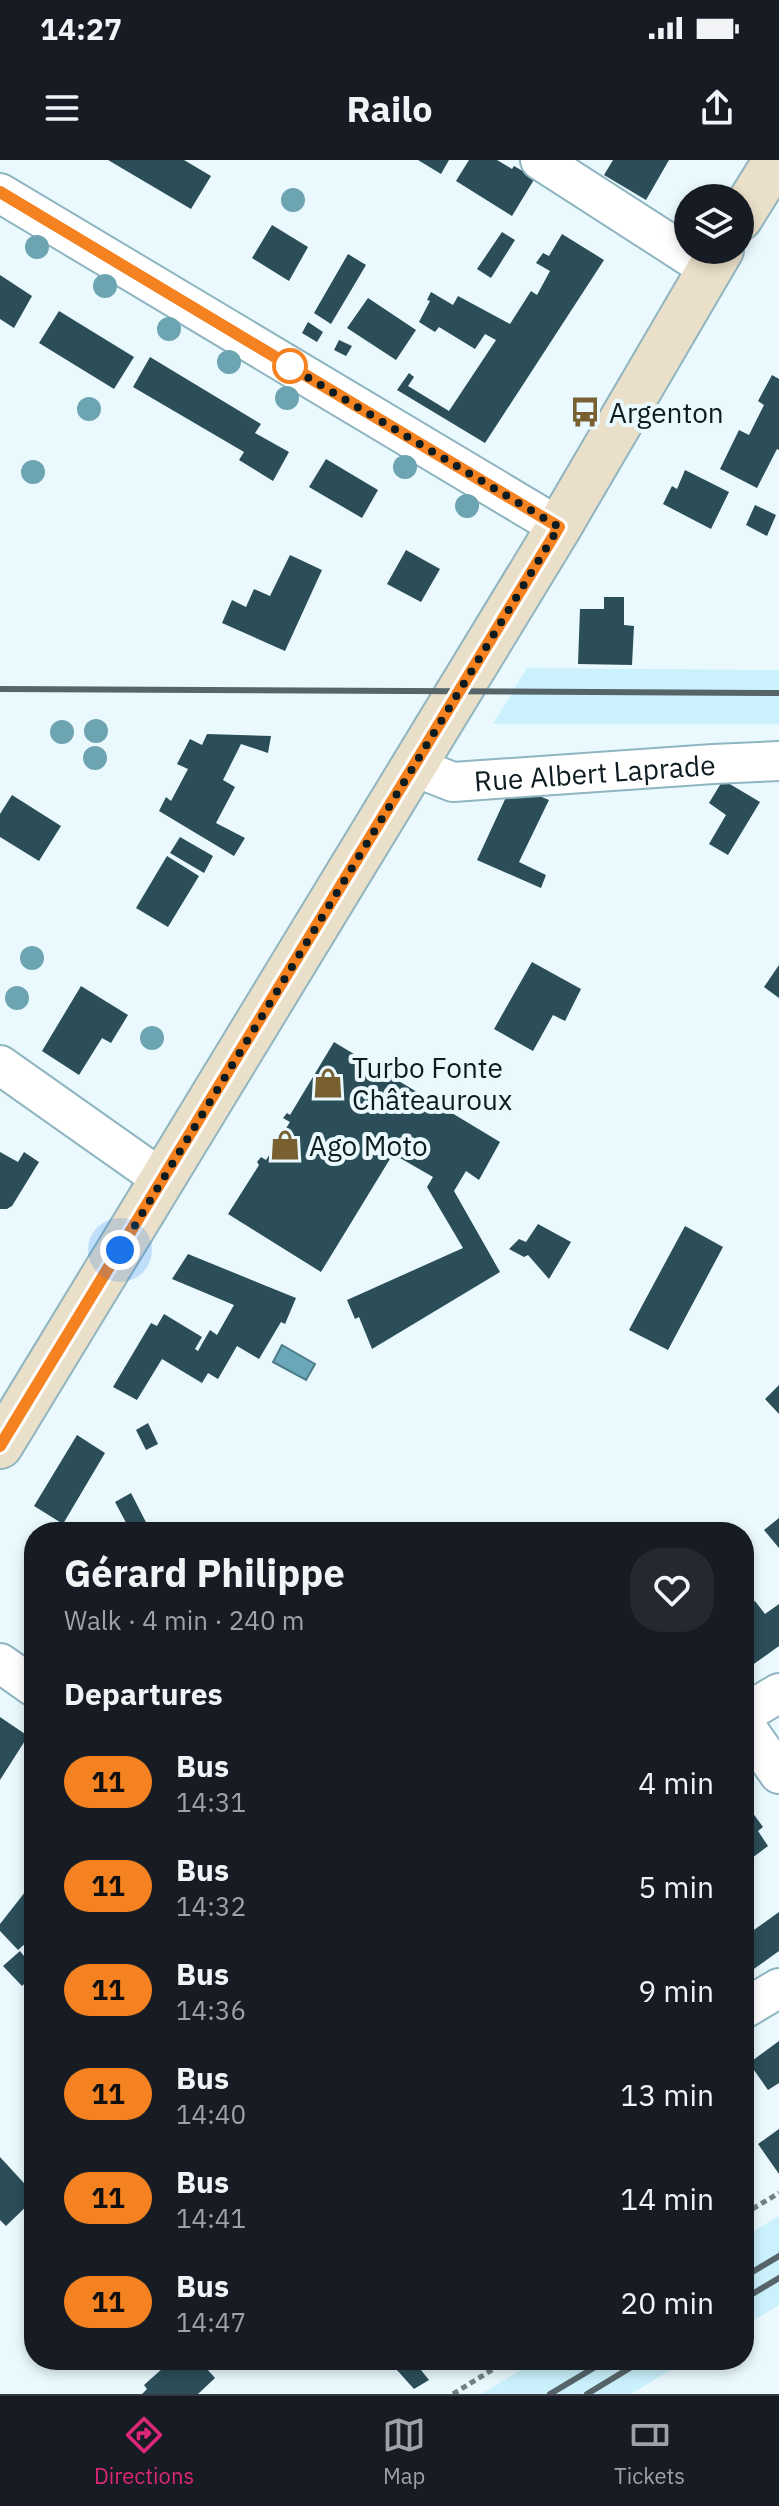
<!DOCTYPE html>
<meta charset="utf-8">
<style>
body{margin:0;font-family:"IBM Plex Sans",sans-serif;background:#242831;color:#f1f3f6;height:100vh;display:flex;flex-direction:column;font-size:30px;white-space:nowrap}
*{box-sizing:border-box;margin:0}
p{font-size:26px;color:#9ea1a6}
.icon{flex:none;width:44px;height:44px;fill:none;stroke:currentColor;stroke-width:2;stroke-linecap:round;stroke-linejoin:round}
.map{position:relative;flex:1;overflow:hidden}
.drawer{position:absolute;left:24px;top:1362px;width:730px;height:848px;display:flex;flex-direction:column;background:#171b24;border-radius:32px;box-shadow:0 4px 12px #0003}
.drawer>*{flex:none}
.badge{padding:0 16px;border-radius:26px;font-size:28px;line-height:52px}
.fabs{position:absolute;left:674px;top:24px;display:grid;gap:16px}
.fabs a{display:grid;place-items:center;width:80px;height:80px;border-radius:50%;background:#171b24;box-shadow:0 4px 12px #0003;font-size:40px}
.you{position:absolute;width:40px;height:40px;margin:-20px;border:6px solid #fff;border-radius:50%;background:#1a73e8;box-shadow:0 0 0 12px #1a73e833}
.map>.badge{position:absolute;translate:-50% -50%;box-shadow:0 0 0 4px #fff}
h2{padding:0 40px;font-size:30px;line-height:72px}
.round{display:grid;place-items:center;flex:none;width:84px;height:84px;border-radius:32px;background:#242831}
.headline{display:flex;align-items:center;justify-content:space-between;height:136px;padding:0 40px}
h1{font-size:38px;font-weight:800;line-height:60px}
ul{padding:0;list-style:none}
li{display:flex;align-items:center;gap:24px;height:104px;padding:0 40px}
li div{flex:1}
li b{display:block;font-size:30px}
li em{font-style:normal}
li .badge{min-width:88px;font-weight:700;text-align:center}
.status{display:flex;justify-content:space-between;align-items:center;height:56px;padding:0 40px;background:#171b24;direction:ltr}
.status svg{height:22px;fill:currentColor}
header{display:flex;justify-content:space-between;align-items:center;height:104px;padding:0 40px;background:#171b24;font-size:36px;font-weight:800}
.menu{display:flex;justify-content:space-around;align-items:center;height:112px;border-top:2px solid #363941;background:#171b24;font-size:22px;color:#9ea1a6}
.menu a{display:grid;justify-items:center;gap:4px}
.menu .active{color:#db2777}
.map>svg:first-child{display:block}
.built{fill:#caf1fc}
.water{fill:#6aa7b8;stroke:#4e7d8a;stroke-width:2}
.building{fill:#2b4e58}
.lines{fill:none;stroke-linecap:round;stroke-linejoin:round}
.street-casing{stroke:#8fb5c0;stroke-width:42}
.secondary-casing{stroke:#8fb5c0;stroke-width:48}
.path{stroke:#728185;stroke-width:5;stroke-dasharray:6 4;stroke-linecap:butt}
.street{stroke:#fff;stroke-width:38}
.secondary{stroke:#eadfc9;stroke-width:44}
.rail{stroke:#56656a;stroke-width:6}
.tree{fill:#6da4b1}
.line-casing{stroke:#fff;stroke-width:18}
.line{stroke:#f58220;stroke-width:12}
.walk{stroke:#0d1c20;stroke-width:8;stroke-dasharray:0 14.4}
.stop-dot{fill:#fff;stroke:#f58220;stroke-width:4}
.labels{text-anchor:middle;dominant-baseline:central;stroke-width:8;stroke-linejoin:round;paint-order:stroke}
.poi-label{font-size:28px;fill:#0d1c20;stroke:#e9f9fe;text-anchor:start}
.street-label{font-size:28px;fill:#0d1c20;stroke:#e9f9fe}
</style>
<div class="status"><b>14:27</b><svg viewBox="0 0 49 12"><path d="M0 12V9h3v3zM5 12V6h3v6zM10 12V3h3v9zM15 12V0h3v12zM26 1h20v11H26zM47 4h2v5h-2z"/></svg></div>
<header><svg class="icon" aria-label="menu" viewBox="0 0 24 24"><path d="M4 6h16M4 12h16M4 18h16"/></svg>Railo<svg class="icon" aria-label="share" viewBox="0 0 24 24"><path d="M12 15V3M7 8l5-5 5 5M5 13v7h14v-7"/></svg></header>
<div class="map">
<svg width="779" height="2234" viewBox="0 0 779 2234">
<rect width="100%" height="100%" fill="#e9f9fe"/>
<path class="built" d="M527 508 779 510V564H493Z
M779 2056V2145L744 2166V2077Z
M538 2200H687L631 2234H481Z"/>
<path class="water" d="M282 1185 315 1204 306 1220 273 1202Z"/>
<path class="building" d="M108 0H184L211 16 191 49Z
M418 0H449L441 14Z
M469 0H497L512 9 514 6 535 18 512 56 456 21Z
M613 0H669L646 40 604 15Z
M272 65 308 87 289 121 252 98Z
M502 72 515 80 491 118 477 109Z
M562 74 604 100 485 283 397 230 409 213 414 217 408 226 449 251 496 180 485 174 475 189 439 167 435 172 419 162 430 141 427 140 431 132 453 145 458 136 510 164 531 131 537 135 550 111 536 103 543 93 549 96Z
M348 94 366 105 331 164 314 153Z
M0 115 32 136 14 168 0 159Z
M368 138 416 170 396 200 347 168Z
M59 151 134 197 114 229 39 183Z
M308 162 323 172 317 182 302 173Z
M339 180 352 186 346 196 334 190Z
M150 197 261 264 255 273 289 292 273 321 239 300 244 292 133 227Z
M772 215 779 219V290L777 289 757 328 720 309 739 270 749 275 764 245 758 241Z
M326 299 378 330 362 358 309 327Z
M685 310 729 332 711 369 663 344 672 326 677 329Z
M755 345 776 355 767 376 746 365Z
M406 390 440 409 421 442 387 424Z
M290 395 322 410 285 491 222 463 232 440 246 447 254 429 270 436Z
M604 437H624V465L634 466 632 505 578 504 580 449H604Z
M207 574 271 576 268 593 241 584 223 620 235 627 216 663 245 678 234 696 159 651 166 637 171 641 188 609 177 604 190 579 202 585Z
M723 620 760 642 728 695 709 684 726 655 709 643Z
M532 633 549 640 519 702 546 715 541 728 477 700 507 635Z
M12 635 61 666 39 701 0 677V654Z
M180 677 213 696 204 713 170 693Z
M167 696 199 716 168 767 136 748Z
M532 802 581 829 565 861 553 855 533 891 494 869Z
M779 805V838L764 827Z
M81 826 128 855 111 883 102 878 79 915 42 891Z
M334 882 500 982 479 1020 466 1011 454 1031 500 1112 372 1189 359 1157 355 1159 347 1140 463 1088 427 1027 433 1017 393 994 321 1112 228 1054 259 1005 257 1002 261 997 266 1000 290 962 283 958 287 953 290 955Z
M0 992 18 1002 24 992 39 1002 12 1046 7 1049H0Z
M538 1064 571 1082 549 1119 528 1095 524 1097 509 1089 519 1079 526 1082Z
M685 1066 723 1087 668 1190 629 1170Z
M188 1094 296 1138 285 1164 281 1162 259 1199 237 1186 218 1219 208 1213 202 1223 162 1199 137 1240 113 1227 151 1163 157 1166 164 1154 202 1177 195 1189 198 1191 210 1170 217 1175 234 1145 172 1119Z
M779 1225V1254L765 1239Z
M148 1263 158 1284 146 1290 136 1270Z
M77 1275 105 1293 63 1364 34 1346Z
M131 1333 151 1372H131L115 1342Z
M779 1358V1388L764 1370Z
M755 1441 765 1454 779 1444V1486L744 1511V1447Z
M0 1557 28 1576 0 1620Z
M744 1641 763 1667 758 1671 768 1686 744 1704Z
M29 1727 34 1733V1776L18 1790 0 1771V1764Z
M779 1752V1791L744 1816V1777Z
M34 1787V1814L22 1826 3 1806 20 1791 24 1796Z
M779 1881V1923L768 1930 749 1903Z
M779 1969V2014L758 1984Z
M0 1997 34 2034V2039L6 2066 0 2060Z
M172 2200H199L215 2218 198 2234H142L147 2229 144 2225Z
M407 2200H413L429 2220 414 2229 396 2209Z"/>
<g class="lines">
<g class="street-casing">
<g id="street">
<path d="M540 0 709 109"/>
<path d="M0 33 559 367"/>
<path id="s1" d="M412 606 453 622 713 604 779 601"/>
<path d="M0 905 163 1020"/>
<path d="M0 1503 34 1527"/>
<path d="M744 1554 779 1533"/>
<path d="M744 1564 779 1614"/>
<path d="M744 1849 779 1828"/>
</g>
</g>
<g class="secondary-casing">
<path id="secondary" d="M740 58 776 0
M0 1286 559 367 721 90"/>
</g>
<path class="path" d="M744 2054 779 2033
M453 2234 508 2200"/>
<use href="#street" class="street"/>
<use href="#secondary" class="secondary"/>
<path class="rail" d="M0 529 779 533
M744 2117 779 2096
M744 2139 779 2118
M550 2234 607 2200
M587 2234 643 2200"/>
</g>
<g class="tree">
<circle cx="293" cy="40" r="12"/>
<circle cx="37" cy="87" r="12"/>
<circle cx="105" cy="126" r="12"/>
<circle cx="169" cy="169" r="12"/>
<circle cx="229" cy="202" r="12"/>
<circle cx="287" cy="238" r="12"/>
<circle cx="89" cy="249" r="12"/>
<circle cx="405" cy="307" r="12"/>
<circle cx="33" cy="312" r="12"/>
<circle cx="467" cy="346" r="12"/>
<circle cx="96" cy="571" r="12"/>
<circle cx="62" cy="572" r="12"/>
<circle cx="95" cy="598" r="12"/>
<circle cx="32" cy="798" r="12"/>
<circle cx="17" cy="838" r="12"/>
<circle cx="152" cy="878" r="12"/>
</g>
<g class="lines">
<g class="line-casing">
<path id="line" d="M0 32 559 367 0 1286"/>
</g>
<use href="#line" class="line"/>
<path class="walk" d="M120 1090 559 367 282 202 290 206"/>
</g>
<defs>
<g id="bus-bare" transform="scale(2.4)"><path d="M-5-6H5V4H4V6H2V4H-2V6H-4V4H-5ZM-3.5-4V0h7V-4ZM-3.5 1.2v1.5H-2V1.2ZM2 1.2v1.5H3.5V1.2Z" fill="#786030" stroke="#e9f9fe" stroke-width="2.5" paint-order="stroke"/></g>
<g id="shop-bare" transform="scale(2.4)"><path d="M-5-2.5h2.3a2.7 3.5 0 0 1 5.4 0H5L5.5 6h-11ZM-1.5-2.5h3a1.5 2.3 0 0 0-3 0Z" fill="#786030" stroke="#e9f9fe" stroke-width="2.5" paint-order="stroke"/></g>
</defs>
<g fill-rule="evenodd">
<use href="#bus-bare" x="585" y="252"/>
<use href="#shop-bare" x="328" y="923"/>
<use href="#shop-bare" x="285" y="985"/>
</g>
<circle class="stop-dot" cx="290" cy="206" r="16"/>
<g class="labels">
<g class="poi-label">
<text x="609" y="252">Argenton</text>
<text x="352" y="907">Turbo Fonte<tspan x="352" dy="32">Châteauroux</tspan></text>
<text x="309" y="985">Ago Moto</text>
</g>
<g class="street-label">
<text stroke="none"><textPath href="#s1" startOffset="186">Rue Albert Laprade</textPath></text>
</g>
</g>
</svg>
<div class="fabs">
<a><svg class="icon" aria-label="layers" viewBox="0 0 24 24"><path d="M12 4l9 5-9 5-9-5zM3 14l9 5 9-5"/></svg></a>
</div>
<div class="you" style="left:120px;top:1090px"></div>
<section class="drawer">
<div class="headline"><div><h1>Gérard Philippe</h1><p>Walk · 4 min · 240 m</p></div><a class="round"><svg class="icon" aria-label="heart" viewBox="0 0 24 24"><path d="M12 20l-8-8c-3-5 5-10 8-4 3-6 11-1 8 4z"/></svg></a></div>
<h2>Departures</h2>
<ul>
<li><span class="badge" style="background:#f58220;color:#111">11</span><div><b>Bus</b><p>14:31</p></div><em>4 min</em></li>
<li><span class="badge" style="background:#f58220;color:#111">11</span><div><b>Bus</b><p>14:32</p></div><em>5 min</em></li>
<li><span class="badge" style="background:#f58220;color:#111">11</span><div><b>Bus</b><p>14:36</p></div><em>9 min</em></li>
<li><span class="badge" style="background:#f58220;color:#111">11</span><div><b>Bus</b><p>14:40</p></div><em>13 min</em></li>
<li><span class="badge" style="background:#f58220;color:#111">11</span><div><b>Bus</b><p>14:41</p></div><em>14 min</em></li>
<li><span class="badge" style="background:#f58220;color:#111">11</span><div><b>Bus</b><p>14:47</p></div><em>20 min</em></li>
</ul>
</section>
</div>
<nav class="menu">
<a class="active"><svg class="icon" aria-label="directions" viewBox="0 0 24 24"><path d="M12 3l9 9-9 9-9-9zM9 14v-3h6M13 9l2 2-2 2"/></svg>Directions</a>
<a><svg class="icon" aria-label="map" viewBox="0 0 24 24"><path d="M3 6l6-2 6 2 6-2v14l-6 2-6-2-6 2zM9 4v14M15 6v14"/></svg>Map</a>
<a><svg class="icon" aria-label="tickets" viewBox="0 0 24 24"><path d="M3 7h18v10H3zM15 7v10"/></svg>Tickets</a>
</nav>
